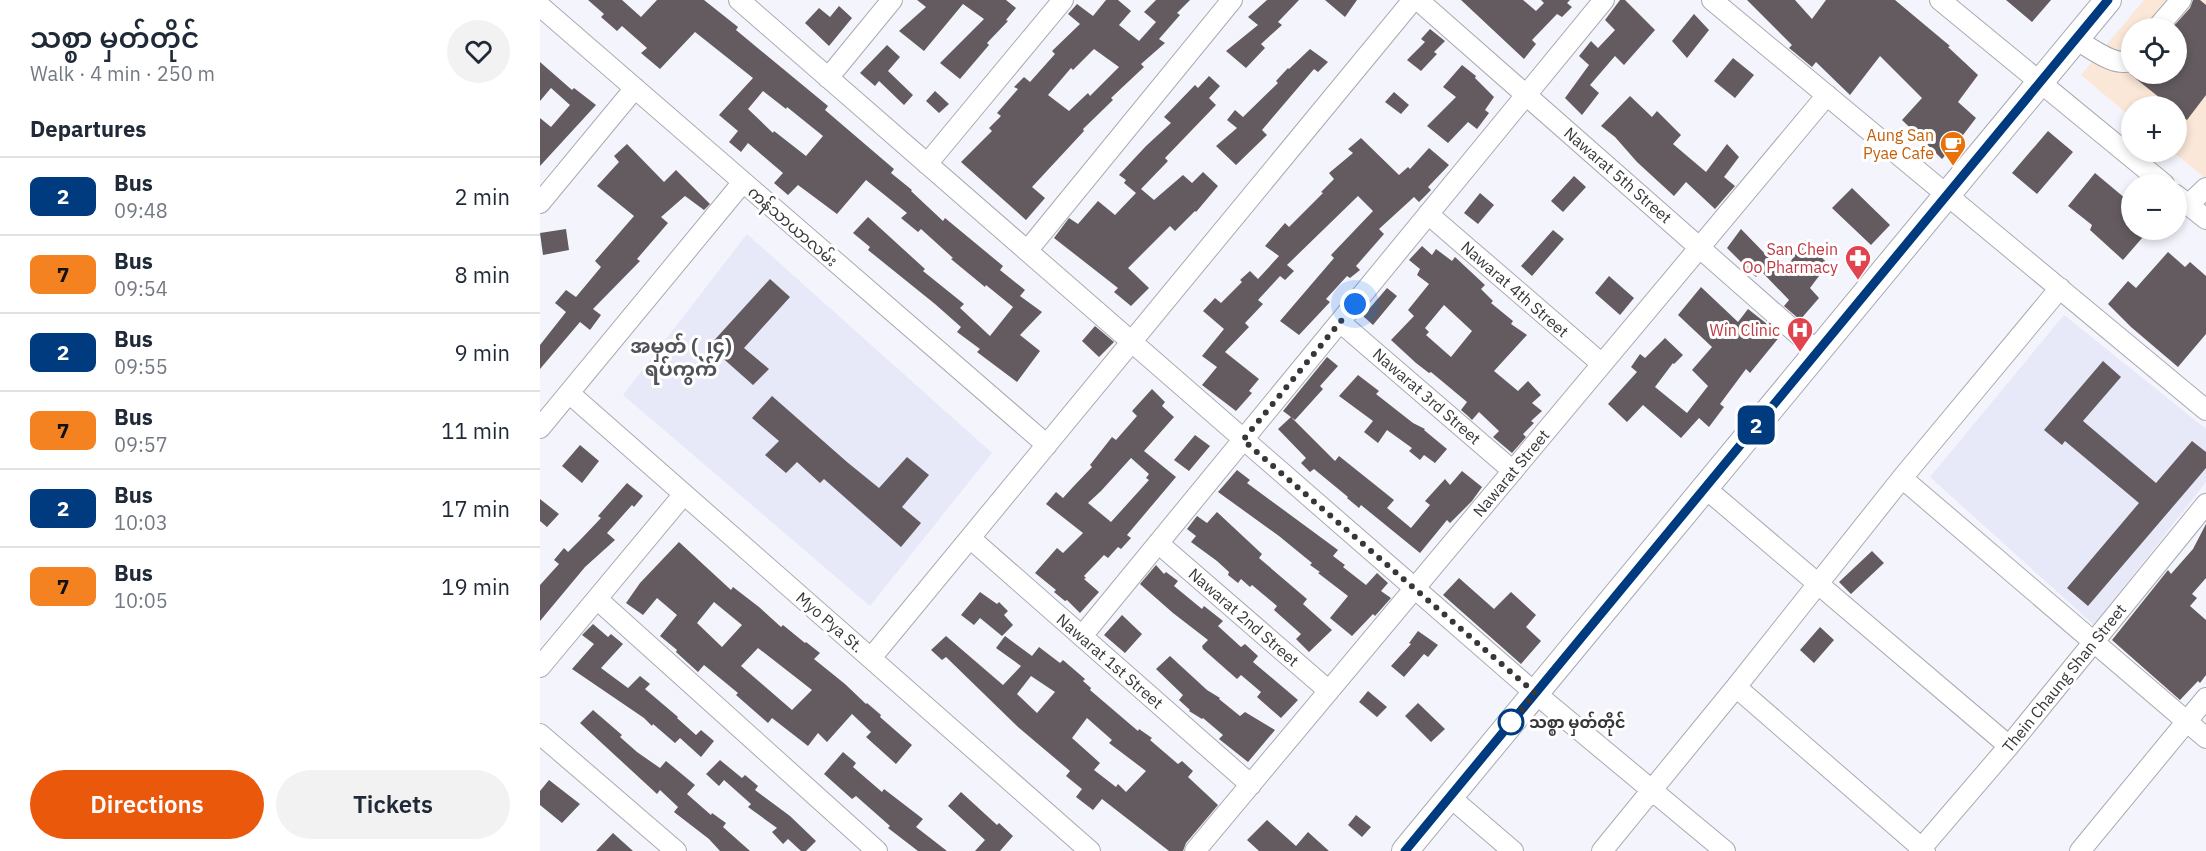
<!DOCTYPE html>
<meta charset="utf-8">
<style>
body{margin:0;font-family:"IBM Plex Sans","Noto Sans Myanmar",sans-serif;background:#f2f2f3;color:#1f2937;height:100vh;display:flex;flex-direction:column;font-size:22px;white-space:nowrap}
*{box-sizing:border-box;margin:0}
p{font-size:20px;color:#747a83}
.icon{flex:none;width:33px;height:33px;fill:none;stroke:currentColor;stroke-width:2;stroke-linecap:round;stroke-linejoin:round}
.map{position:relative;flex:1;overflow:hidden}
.panel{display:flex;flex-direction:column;background:#fff;width:540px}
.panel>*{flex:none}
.badge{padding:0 12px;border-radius:9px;font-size:21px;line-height:39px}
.controls{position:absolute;left:1581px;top:18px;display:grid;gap:12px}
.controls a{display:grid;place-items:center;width:66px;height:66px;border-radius:50%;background:#fff;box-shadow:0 3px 9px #0003;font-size:30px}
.you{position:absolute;width:30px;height:30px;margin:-15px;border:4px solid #fff;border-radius:50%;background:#1a73e8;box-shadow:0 0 0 9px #1a73e833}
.map>.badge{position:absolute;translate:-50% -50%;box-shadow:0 0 0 3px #fff}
h2{padding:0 30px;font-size:22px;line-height:54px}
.round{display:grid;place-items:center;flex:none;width:63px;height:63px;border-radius:32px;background:#f2f2f3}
.headline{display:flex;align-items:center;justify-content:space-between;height:102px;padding:0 30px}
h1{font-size:28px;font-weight:600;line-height:45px}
.button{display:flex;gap:12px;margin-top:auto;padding:12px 30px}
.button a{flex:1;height:69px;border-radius:36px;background:#ea580c;color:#fff;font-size:24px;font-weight:600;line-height:69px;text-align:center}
.button a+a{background:#f2f2f3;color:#1f2937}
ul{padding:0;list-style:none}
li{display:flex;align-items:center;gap:18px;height:78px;padding:0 30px;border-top:2px solid #e0e1e3}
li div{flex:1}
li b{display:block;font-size:22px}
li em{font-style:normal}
li .badge{min-width:66px;font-weight:700;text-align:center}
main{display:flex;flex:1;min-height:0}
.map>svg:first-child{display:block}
.commercial{fill:#fbe7d7;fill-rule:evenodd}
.built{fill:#e7e8f8}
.building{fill:#635b5f;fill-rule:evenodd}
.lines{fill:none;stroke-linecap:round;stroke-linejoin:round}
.minor-casing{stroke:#a9aab2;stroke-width:22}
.major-casing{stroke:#a9aab2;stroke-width:28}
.minor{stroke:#fff;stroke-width:20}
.major{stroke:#fff;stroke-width:26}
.line-casing{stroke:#fff;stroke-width:14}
.line{stroke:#003b80;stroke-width:9}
.walk{stroke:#37373a;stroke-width:6;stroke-dasharray:0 10.8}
.stop-dot{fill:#fff;stroke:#003b80;stroke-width:3}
.labels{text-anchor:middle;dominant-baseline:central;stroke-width:6;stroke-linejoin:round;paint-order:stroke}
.food-label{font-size:16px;fill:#c56008;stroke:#fff;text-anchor:end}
.street-label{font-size:16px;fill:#37373a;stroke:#fff}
.health-label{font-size:16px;fill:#be3a42;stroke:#fff;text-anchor:end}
.stop-label{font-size:16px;font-weight:bold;fill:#37373a;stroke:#fff;text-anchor:start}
.quarter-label{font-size:20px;font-weight:bold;fill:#525259;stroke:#fff}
</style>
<main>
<section class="panel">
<div class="headline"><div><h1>သစ္စာ မှတ်တိုင်</h1><p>Walk · 4 min · 250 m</p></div><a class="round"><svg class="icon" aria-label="heart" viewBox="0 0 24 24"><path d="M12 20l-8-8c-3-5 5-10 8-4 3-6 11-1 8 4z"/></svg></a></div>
<h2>Departures</h2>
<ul>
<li><span class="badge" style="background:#003b80;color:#fff">2</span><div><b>Bus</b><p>09:48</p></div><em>2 min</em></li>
<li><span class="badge" style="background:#f58220;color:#111">7</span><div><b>Bus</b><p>09:54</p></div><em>8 min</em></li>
<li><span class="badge" style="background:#003b80;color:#fff">2</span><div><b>Bus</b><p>09:55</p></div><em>9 min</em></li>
<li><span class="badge" style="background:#f58220;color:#111">7</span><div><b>Bus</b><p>09:57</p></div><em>11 min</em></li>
<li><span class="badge" style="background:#003b80;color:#fff">2</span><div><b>Bus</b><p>10:03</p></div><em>17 min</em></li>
<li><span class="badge" style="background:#f58220;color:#111">7</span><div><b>Bus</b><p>10:05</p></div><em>19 min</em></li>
</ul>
<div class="button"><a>Directions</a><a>Tickets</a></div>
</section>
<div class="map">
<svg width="1666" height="851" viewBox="0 0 1666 851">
<rect width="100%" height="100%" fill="#f4f4fd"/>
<path class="commercial" d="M1604 0H1666V179L1633 152H1636V106H1592L1591 117 1541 75ZM1592 28H1636V74H1592Z"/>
<path class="built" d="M207 234 452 453 330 606 83 395Z
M1524 315 1666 429V482L1554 625 1390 477Z"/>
<path class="building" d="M48 0H82L101 17 117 0H164L198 27 196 30 288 106 285 110 354 169 351 173 372 190 371 191 403 221 405 218 463 266 460 270 485 290 480 296 502 312 480 335 500 351 477 382 437 352 440 349 417 332 421 327 395 304 328 250 330 247 313 233 328 217 385 269 383 271 424 304 420 308 450 336 473 307 446 285 445 287 411 259 413 258 381 229 378 232 361 218 367 213 326 180 297 214 258 185 248 195 234 183 243 173 208 143 201 152 189 142 198 131 179 115 213 78 155 32 120 69 101 53 107 48 82 26 77 31 61 17 64 14ZM223 91 246 109 247 107 283 136 266 156 234 131 233 133 208 109Z
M377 0H466L476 8 466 20 468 21 447 43 449 45 420 79 400 63 444 19 423 4 384 51 359 31 386 7Z
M566 0H578L591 11 579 25 599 41 616 22 604 12 616 0H650L637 13 640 15 619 39 625 43 601 64 604 67 571 98 573 100 543 129 544 131 492 187 505 198 486 220 421 162 452 131 449 128 461 116 457 113 478 89 474 87 484 77 490 82 515 54 512 51 540 24 528 14 537 4 553 16ZM554 49 579 67 550 96 548 93 529 111 508 95 531 68 533 70Z
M727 0H759L738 22 742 25 721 44 725 48 706 68 686 51 718 25 708 17Z
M785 0H817L805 17Z
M921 0H983L996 11 1004 3 1001 0H1030L1027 3 1032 7 1022 17 1017 14 992 40 996 44 984 59Z
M1080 0H1085L1115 30 1084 65 1075 56 1050 85 1059 93 1042 115 1025 98 1049 65 1039 56 1051 41 1058 48 1075 30 1065 20Z
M1207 0H1255L1272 19 1286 0H1355L1410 46 1408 47 1438 75 1418 102 1436 118 1420 139 1402 159 1362 120 1382 98 1340 56 1310 95 1276 62 1272 67 1254 52 1249 48 1252 45Z
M1466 0H1511L1492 22Z
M1653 0H1660L1666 5V95L1647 120 1636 112V106H1630L1590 74H1636V28H1632L1650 8Z
M299 6 312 18 289 46 265 23 279 8 290 17Z
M1154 14 1169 30 1147 58 1132 41Z
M890 29 905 41 894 52 897 54 881 71 867 60 885 42 881 39Z
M347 45 360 57 348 71 373 95 364 105 339 81 335 86 320 73Z
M770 49 788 62 778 72 774 69 722 130 727 135 696 165 676 146 697 128 687 120 695 110 703 117 738 83 736 81 748 68 749 69Z
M1193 58 1214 75 1195 98 1174 81Z
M0 62 32 90 34 88 56 105 0 166V118L11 127 30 105 11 88 0 101Z
M922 65 936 76 935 78 954 97 945 110 949 113 937 129 928 122 908 143 887 126 916 97 903 87Z
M669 76 680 86 669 98 676 105 625 158 628 161 601 189 614 200 643 175 652 183 663 172 678 186 656 212 655 211 635 231 630 226 588 268 609 288 591 306 574 292 578 288 514 238 529 218 538 224 558 201 575 215 596 193 584 183 586 180 579 175 606 146 631 123 624 117 655 85 658 88Z
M395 91 409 104 399 113 386 101Z
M854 92 869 105 861 114 845 102Z
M1090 96 1112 117 1117 111 1141 135 1133 144 1166 172 1187 144 1199 157 1184 177 1195 186 1175 209 1146 182 1134 196 1097 162 1075 137 1061 126Z
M1508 131 1533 152 1497 194 1472 173Z
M821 138 859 175 868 167 870 169 889 148 909 165 888 187 891 190 879 202 874 197 839 229 844 234 816 266 820 270 810 278 807 276 786 299 790 302 759 335 740 321 794 258 791 255 833 211 818 196 747 265 754 271 745 280 740 276 718 300 723 304 705 323 709 327 685 352 719 379 709 391 712 393 696 411 662 385 677 367 662 356 684 329 663 311 675 298 681 303 702 282 700 280 710 271 718 279 739 256 725 246 745 223 749 227 783 193 781 192 794 179 789 173 813 153 808 149Z
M87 144 124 182 136 170 170 204 164 210 145 196 121 217 128 223 97 259 100 261 53 309 61 315 50 330 40 322 0 369V345L26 312 15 303 26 290 36 297 61 267 55 261 94 216 57 186 79 162 74 156Z
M1555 173 1592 204V230H1609L1583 260 1550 230 1552 225 1528 206Z
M1034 176 1046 187 1023 212 1011 201Z
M1312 188 1350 225 1331 245 1292 208Z
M940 193 954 205 938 224 924 213Z
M26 229 29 250 3 255 0 233Z
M1201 229 1235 264 1240 259 1247 267 1265 240 1288 264 1270 288 1279 298 1260 320 1244 306 1249 300 1221 271 1216 277 1187 248Z
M1013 230 1024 239 992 276 981 266Z
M882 246 892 255 896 249 912 261 915 257 945 285 941 289 953 301 951 303 973 321 971 324 987 335 954 371 978 391 988 381 1001 395 992 403 1002 411 991 421 994 423 983 434 986 437 972 453 953 437 959 431 939 412 932 420 928 416 921 410 927 402 891 372 889 373 876 363 851 340 874 316 868 310 889 284 877 275 880 269 869 260ZM904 305 932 331 911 357 886 335 889 332 885 328Z
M1628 252 1645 267 1650 262 1666 276V334L1638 367 1591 327 1568 304 1588 281 1596 288Z
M1069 276 1094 298 1080 315 1055 293Z
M230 279 250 297 204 348 229 369 213 385 169 346Z
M1161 287 1198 322 1208 309 1241 335 1210 373 1206 369 1180 404 1184 407 1169 427 1159 418 1141 438 1103 405 1087 422 1068 404 1097 372 1091 367 1100 354 1105 358 1125 338 1143 355 1134 364 1133 363 1115 387 1147 413 1168 386 1152 370 1172 347 1138 315Z
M847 288 857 296 833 325 823 316Z
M555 326 574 342 559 357 542 341Z
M787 357 798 366 780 386 783 389 755 420 751 417 795 461 799 456 854 500 847 508 871 528 890 505 885 501 905 479 910 485 922 471 942 487 932 501 910 523 907 520 880 553 821 505 819 508 807 498 808 497 774 469 770 472 761 463 766 458 738 429 751 417 743 411Z
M1563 361 1581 377 1543 421 1616 483 1652 441 1666 452V468L1548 606 1527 588 1599 503 1525 441 1522 445 1504 430Z
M818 375 839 391 836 394 873 423 885 429 884 430 907 449 895 463 884 455 880 460 869 451 872 448 847 430 838 443 824 432 833 421 799 396Z
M612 389 625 402 622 406 634 417 604 451 636 477 587 535 591 538 581 549 578 547 568 558 564 555 544 576 546 578 544 579 559 592 540 613 527 600 525 601 514 592 516 590 495 573 517 548 523 553 543 533 506 504 516 492 523 498 533 487 552 467 550 465 572 437 576 440 597 416 592 411ZM591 458 609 474 606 478 609 480 571 522 548 503 561 491Z
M232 396 307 462 339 488 367 457 389 475 362 507 381 523 361 547 284 479 280 483 257 462 246 473 225 455 239 441 212 418Z
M655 435 670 446 649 471 634 460Z
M40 445 59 461 42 483 22 466Z
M697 470 710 480 707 483 798 550 793 556 805 565 803 567 826 585 837 573 848 583 841 591 851 598 835 616 833 614 812 636 790 618 808 596 778 573 780 572 770 565 772 563 739 536 678 492Z
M87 483 103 496 94 507 92 505 67 533 75 540 45 567 0 621V585L19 564 14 560 24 548 28 552 42 538 61 518 58 516Z
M0 499 19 514 7 527 0 521Z
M677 512 722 554 719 558 767 599 763 604 792 630 769 652 756 639 761 634 734 610 737 606 712 585 710 587 701 579 698 583 688 575 689 572 677 561 651 542 656 536 647 529 657 516 667 523Z
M1666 524V578L1652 594 1657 598 1650 606 1666 620V675L1660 683 1658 681 1640 700 1572 640 1628 570 1631 574 1653 549Z
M139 542 191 590 193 587 219 607 241 627 243 625 265 643 266 642 280 653 274 659 305 684 326 704 327 703 341 715 340 717 372 745 356 764 326 737 331 732 312 714 287 742 278 733 268 746 232 718 228 723 196 695 198 693 164 665 158 672 136 652 137 650 120 636 137 615 117 598 103 615 86 603 100 583ZM174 602 202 625 182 647 157 623ZM218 648 272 690 252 710 201 666Z
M1332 551 1344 563 1311 594 1299 582Z
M616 565 624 574 626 572 638 581 634 586 662 609 664 606 683 621 678 626 701 647 705 644 718 656 713 662 758 700 741 718 717 697 721 692 701 675 697 679 663 649 662 646 668 640 633 613 600 584Z
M919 578 954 609 971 592 996 615 986 627 1001 641 981 664 903 595Z
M440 592 457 604 459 602 468 611 464 615 473 625 462 636 440 618 434 625 421 615Z
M582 615 602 634 585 653 564 635Z
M53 624 68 637 71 634 83 644 61 668 88 688 100 676 110 684 105 689 138 717 137 718 156 735 161 730 174 741 161 757 140 738 135 743 113 724 112 726 104 718 32 669 54 644 42 635Z
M1280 627 1294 640 1274 663 1260 650Z
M878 631 898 645 888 657 884 654 864 677 851 666 871 644 869 643Z
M406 636 463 685 481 666 456 648 465 636 492 656 499 647 520 663 523 660 545 679 543 681 551 688 550 690 598 731 599 729 612 738 610 740 638 764 642 761 653 771 648 777 678 805 646 843 643 851H629L562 799 553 810 536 797 542 789 526 776 530 771 478 727 406 657 402 660 391 650ZM491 676 515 692 497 713 477 694ZM547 718 572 740 569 743 606 771 586 792 578 784 576 787 554 770 560 763 532 738Z
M630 656 667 690 680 698 679 699 700 716 705 712 735 730 708 762 679 739 683 735 663 718 662 719 649 711 650 710 639 700 643 695 616 669Z
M828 691 847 707 837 717 819 702Z
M878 703 905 729 891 742 865 716Z
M53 710 82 735 80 737 97 752 120 768 126 761 155 785 147 794 171 815 172 813 186 823 183 827 210 851H180L169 839 134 812 138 807 120 790 117 794 40 723Z
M303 752 316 763 313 767 342 792 344 789 383 819 376 827 407 851H378L348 828 350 826 316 796 312 799 284 774Z
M180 760 202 778 205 775 218 786 215 790 250 816 276 841 266 851H261L248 839 243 844 232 832 237 828 208 807 211 804 184 780 179 786 166 774Z
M9 780 40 804 22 823 0 805V791Z
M421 792 457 825 459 823 473 836 460 851H435L445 840 408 806Z
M816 815 831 827 822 837 808 825Z
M727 820 756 846 768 832 789 851H719L707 840Z
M73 833 93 851H56Z"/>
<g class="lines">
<g class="minor-casing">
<path id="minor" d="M199 0 995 693 1185 851
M878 0 1277 351
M1172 0 1666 410
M1400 0 1624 184
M0 6 507 445
M1617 28 1641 0
M1535 39C1550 47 1576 69 1592 60
M288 78 352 0
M387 164 523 0
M1636 195 1666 219
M0 203 95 88
M1648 205 1666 188
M888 214 1062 364
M487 251 692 0
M800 322 973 471
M29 393 550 851
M0 428 203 182
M1362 478 1666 738
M1164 487 1469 746
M430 538 711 785
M618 543 789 691
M57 599 337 851
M542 636 1064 0
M331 658 873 0
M0 667 144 494
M1196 687 1385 851
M0 734 136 851
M910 797 973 851
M655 851 1287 95
M1062 851 1196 687 1362 478 1520 288
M1379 851 1469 746 1666 504
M1540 851 1666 698"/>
</g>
<g class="major-casing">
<path id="major" d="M865 851 1568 0"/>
</g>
<use href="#minor" class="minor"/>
<use href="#major" class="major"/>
</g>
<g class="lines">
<g class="line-casing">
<path id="line" d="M865 851 1568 0"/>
</g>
<use href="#line" class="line"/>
<path class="walk" d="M815 304 703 440 995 693 967 728 971 722"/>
</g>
<defs>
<g id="cafe-pin" transform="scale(1.35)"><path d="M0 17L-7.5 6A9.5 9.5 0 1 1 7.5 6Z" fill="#e8710a" stroke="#fff"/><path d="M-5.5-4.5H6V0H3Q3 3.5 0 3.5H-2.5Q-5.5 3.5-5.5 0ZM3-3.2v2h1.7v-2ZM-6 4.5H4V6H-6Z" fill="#fff"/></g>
<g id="pharmacy-pin" transform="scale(1.35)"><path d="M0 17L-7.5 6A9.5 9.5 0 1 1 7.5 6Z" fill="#e0444e" stroke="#fff"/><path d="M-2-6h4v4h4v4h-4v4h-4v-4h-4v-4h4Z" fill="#fff"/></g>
<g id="hospital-pin" transform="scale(1.35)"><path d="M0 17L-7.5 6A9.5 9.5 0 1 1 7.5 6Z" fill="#e0444e" stroke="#fff"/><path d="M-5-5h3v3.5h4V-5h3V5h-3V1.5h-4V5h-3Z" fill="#fff"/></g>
</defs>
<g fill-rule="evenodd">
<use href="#cafe-pin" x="1413" y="144"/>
<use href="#pharmacy-pin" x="1318" y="258"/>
<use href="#hospital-pin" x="1260" y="330"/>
</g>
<circle class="stop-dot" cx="971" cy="722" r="12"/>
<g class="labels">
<g class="food-label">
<text x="1394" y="135">Aung San<tspan x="1394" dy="18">Pyae Cafe</tspan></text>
</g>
<g class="street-label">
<text transform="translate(1078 175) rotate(41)">Nawarat 5th Street</text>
<text transform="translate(253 226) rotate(41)">ကန်သာယာလမ်း</text>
<text transform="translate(975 289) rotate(41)">Nawarat 4th Street</text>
<text transform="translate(887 396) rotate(41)">Nawarat 3rd Street</text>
<text transform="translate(971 473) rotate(-50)">Nawarat Street</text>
<text transform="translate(704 617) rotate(41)">Nawarat 2nd Street</text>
<text transform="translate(290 622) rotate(41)">Myo Pya St.</text>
<text transform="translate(570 661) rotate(41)">Nawarat 1st Street</text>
<text transform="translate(1524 678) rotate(-51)">Thein Chaung Shan Street</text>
</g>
<g class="health-label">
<text x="1298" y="249">San Chein<tspan x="1298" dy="18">Oo Pharmacy</tspan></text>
<text x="1240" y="330">Win Clinic</text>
</g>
<g class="stop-label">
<text x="989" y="722">သစ္စာ မှတ်တိုင်</text>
</g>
<g class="quarter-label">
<text x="141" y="345">အမှတ် (၂၄)<tspan x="141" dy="23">ရပ်ကွက်</tspan></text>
</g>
</g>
</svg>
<div class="controls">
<a><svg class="icon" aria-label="locate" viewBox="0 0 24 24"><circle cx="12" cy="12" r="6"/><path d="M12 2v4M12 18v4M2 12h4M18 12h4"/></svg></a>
<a>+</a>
<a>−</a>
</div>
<div class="you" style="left:815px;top:304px"></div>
<b class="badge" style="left:1216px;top:425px;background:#003b80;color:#fff">2</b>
</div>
</main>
